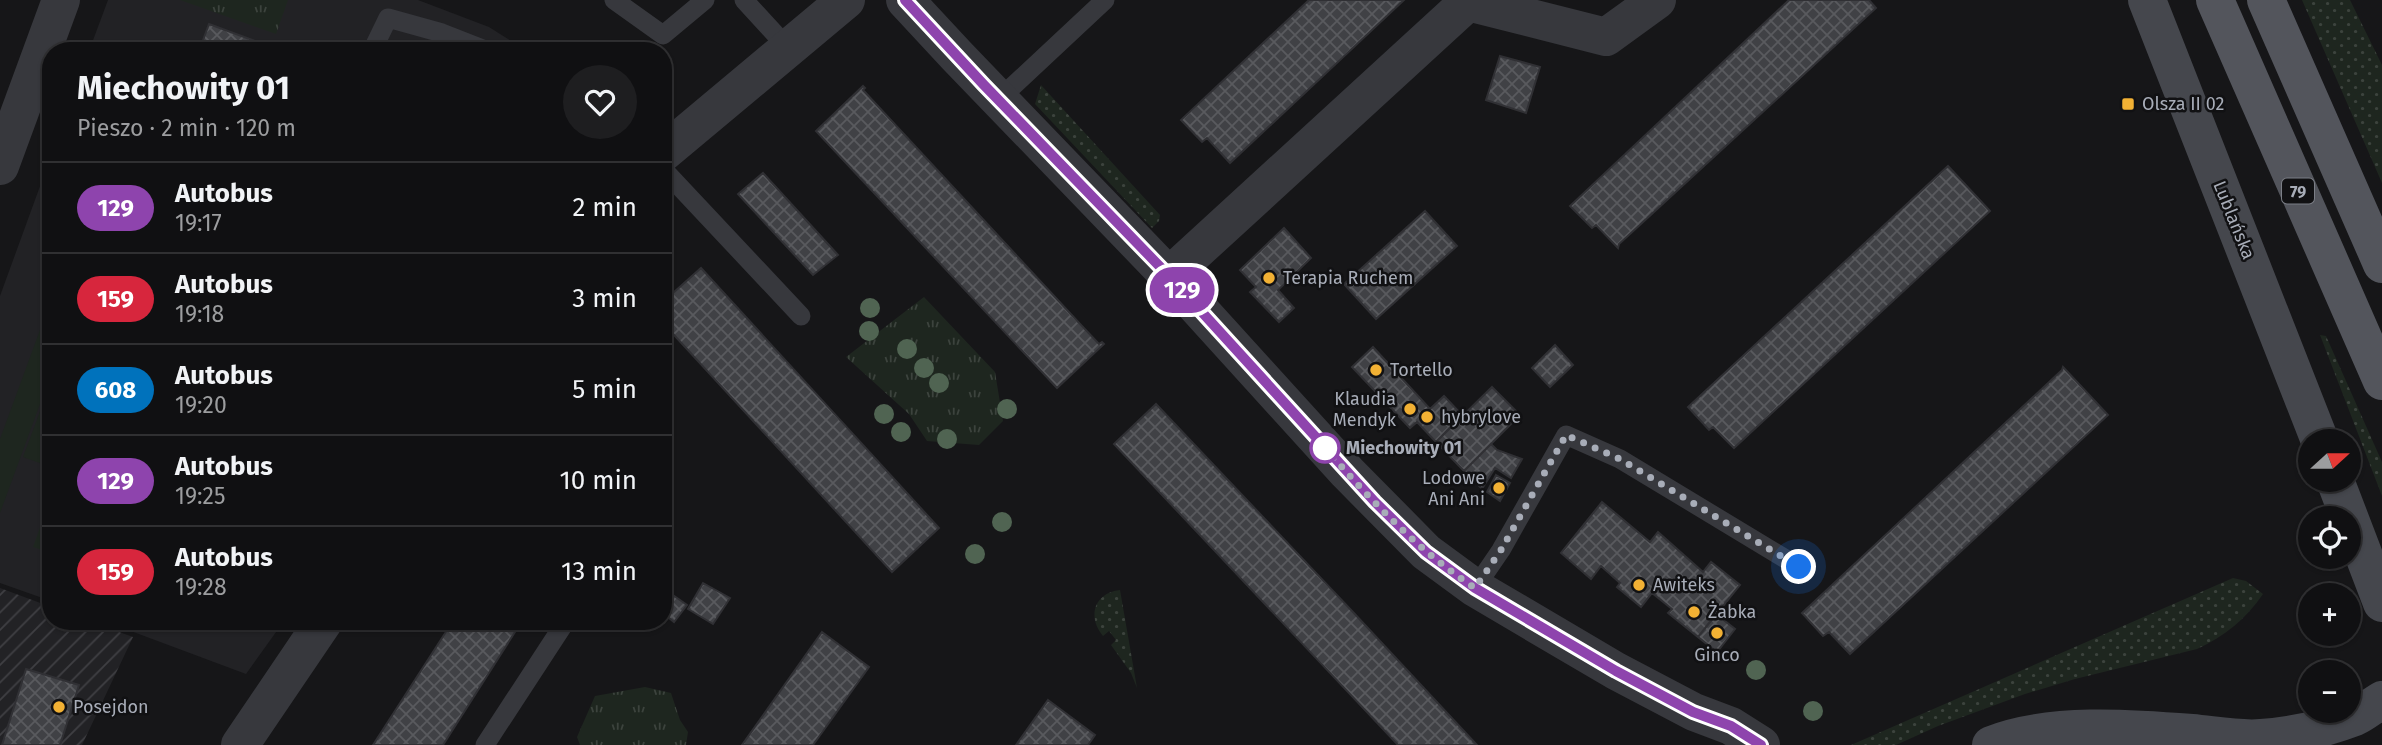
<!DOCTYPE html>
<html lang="pl">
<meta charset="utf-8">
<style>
body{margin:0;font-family:"Fira Sans",sans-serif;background:#1e1e20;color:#f1f3f6;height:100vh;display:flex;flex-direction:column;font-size:26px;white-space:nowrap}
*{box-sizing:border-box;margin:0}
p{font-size:23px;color:#9c9d9f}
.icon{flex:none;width:38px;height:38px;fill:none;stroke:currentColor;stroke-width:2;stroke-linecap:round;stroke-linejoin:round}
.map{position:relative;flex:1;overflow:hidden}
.sheet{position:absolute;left:42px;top:42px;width:630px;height:588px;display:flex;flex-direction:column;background:#101012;border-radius:28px;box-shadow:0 2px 5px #0004,0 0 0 2px #303032}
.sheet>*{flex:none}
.badge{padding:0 14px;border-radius:23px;font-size:24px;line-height:46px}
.needle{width:46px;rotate:69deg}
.fabs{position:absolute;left:2298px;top:429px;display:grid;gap:14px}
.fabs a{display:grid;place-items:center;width:63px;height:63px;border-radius:50%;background:#101012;box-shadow:0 2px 5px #0004,0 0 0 2px #303032;font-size:35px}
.you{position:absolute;width:35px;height:35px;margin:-18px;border:5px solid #fff;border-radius:50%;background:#1a73e8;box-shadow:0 0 0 10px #1a73e833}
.map>.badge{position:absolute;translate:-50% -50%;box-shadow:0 0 0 4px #fff}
.round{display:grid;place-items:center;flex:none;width:74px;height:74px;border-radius:37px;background:#1e1e20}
.headline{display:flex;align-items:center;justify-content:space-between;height:119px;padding:0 35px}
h1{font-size:33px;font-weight:700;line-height:52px}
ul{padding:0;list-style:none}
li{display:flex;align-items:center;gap:21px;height:91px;padding:0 35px;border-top:2px solid #303032}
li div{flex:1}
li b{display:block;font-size:26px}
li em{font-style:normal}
li .badge{min-width:77px;font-weight:700;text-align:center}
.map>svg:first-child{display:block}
.built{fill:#222225}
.industrial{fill:url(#industrial-furrows)}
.grass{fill:url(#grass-dots)}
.park{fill:url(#park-tufts)}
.pitch{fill:#1e261f}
.building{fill:url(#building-cross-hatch);stroke:#303034;stroke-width:2}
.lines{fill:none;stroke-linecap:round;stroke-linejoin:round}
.service{stroke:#37383d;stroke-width:19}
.minor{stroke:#37383d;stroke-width:38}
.secondary{stroke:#45474d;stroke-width:38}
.primary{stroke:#53555c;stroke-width:38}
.tree{fill:#506452}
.line-casing{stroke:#fff;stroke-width:16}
.line{stroke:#8e44ad;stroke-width:10}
.walk{stroke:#a8adb8;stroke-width:7;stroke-dasharray:0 12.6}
.poi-dot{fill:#f2b134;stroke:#111113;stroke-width:2.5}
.stop-dot{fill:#fff;stroke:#8e44ad;stroke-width:3.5}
.labels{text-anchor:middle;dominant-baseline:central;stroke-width:5;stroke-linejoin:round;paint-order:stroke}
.shield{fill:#111113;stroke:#7b7e86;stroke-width:2}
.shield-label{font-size:16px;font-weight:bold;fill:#a8adb8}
.poi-label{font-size:18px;fill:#a8adb8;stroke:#111113;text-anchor:start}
.street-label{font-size:18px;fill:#a8adb8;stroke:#111113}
.stop-label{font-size:18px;font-weight:bold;fill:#a8adb8;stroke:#111113;text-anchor:start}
</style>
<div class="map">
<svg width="2382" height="745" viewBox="0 0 2382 745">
<defs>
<pattern id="industrial-furrows" width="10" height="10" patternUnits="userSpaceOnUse" patternTransform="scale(1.75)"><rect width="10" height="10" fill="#222225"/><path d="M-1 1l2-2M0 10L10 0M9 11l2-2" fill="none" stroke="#3f3f43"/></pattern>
<pattern id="grass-dots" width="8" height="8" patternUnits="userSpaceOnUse" patternTransform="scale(1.75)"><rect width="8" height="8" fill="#1e261f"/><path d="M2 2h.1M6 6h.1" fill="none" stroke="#3c433d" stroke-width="1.8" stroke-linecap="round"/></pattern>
<pattern id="park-tufts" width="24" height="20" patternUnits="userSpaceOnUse" patternTransform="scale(1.75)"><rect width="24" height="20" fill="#1e261f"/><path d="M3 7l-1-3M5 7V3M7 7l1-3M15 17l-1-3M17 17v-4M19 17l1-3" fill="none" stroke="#3c433d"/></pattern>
<pattern id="building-cross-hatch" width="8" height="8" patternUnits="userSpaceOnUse" patternTransform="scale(1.75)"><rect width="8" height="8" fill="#404145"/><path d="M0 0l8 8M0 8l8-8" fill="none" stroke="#595a5e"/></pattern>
</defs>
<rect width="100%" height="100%" fill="#161618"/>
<path class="built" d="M108 0H418L489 27 527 51H89Z
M51 156V601L0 583V296Z
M104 621H284L246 674Z"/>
<path class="industrial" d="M0 588 51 607V621H89L133 637 82 745H0Z"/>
<path class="grass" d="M2302 0H2350L2382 65V183Z
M1041 85 1160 215 1159 221 1152 228 1035 104Z
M2320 335 2326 336 2382 462V496Z
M2233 578 2246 581 2263 594C2246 619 2225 636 2197 649L2075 679 2025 694 1938 726 1896 745H1851Z
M1120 590 1137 688 1131 673 1111 645 1116 640 1109 631 1103 636C1087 617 1094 593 1120 590Z"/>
<path class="park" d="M180 0H288L276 34Z
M924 297 995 372 1003 421 979 445 927 441 909 414 846 357Z
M51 497V553L33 547Z
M645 687 671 693 680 720 688 732 686 745H580L577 737 595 696Z"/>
<path class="pitch" d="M51 300V374L0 513V439Z
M51 382V467L23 457Z"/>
<path class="building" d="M1309 0H1404L1230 163 1207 138 1202 142 1181 120Z
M1789 0H1869L1876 8 1642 223 1619 244 1618 248 1596 225 1592 228 1570 206Z
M209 24 282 51H199Z
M1500 56 1540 67 1526 113 1486 100Z
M863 86 865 88 863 90 1081 325 1099 344 1102 342 1104 344 1057 388 816 131Z
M1948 166 1990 211 1734 448 1713 427 1709 430 1688 407Z
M763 173 838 255 813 275 738 194Z
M1425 211 1457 246 1376 319 1344 284Z
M1284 228 1311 258 1278 290 1294 308 1279 322 1250 292 1256 287 1240 270Z
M701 268 939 528 892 572 663 323V302Z
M1555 345 1573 365 1550 387 1532 368Z
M1373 347 1430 409 1444 396 1462 415 1436 442 1417 422 1410 428 1352 367Z
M2063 367 2108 415 1850 654 1829 632 1823 636 1802 613 2062 370Z
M1492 387 1520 415 1464 471 1436 442Z
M1156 404 1352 611 1477 745H1398L1114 444Z
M1491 444 1497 450 1522 459 1511 478 1495 468 1482 489 1464 471Z
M1496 475 1510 483 1500 501 1487 492Z
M1602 502 1650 542 1658 532 1703 572 1711 562 1740 585 1698 637 1668 613 1672 609 1652 593 1641 607 1617 587 1620 583 1601 566 1591 579 1561 553Z
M703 583 730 598 713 624 688 609Z
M670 593 687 605 674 622 663 613V602Z
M1716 614 1735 629 1717 652 1698 637Z
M453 621H522L443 745H373Z
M822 632 869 667 813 745H742Z
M26 669 79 685 60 745H2Z
M1048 700 1095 735 1088 745H1016Z"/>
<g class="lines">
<path class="service" d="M614 0 663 35 705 0
M744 0 788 48
M372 51 388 18 442 33 488 51
M998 100 1105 0
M663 169 801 316
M1475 588 1501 550 1566 435 1620 459 1799 567
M485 745 566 621"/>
<path class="minor" d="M905 0 957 56 1169 276 1347 472 1426 552 1475 588 1616 671 1694 712 1731 726 1761 745
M663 153 846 0
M0 166 61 0
M1169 276 1468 2 1606 37 1657 0
M240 745 324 621"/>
<path class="secondary" d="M2147 0 2320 441
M2335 480 2382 603
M1991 745C2048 722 2131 728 2192 733 2214 735 2239 740 2261 738 2292 736 2326 728 2355 717 2364 713 2373 705 2382 700"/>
<path class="primary" d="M2215 0 2382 381
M2266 0 2382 264"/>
</g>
<g class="tree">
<circle cx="870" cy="308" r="10"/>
<circle cx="869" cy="331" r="10"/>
<circle cx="907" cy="349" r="10"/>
<circle cx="924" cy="368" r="10"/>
<circle cx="939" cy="383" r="10"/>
<circle cx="1007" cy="409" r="10"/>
<circle cx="884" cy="414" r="10"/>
<circle cx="901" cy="432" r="10"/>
<circle cx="947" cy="439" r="10"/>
<circle cx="1002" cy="522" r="10"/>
<circle cx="975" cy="554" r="10"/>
<circle cx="1756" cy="670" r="10"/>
<circle cx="1813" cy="711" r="10"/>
</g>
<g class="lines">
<g class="line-casing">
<path id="line" d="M905 0 984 85 1169 276 1375 502 1426 552 1475 588 1616 671 1693 712 1731 726 1761 745"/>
</g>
<use href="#line" class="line"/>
<path class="walk" d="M1325 448C1370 499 1417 550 1475 588L1501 550 1566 435 1620 459 1799 567"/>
</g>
<g class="poi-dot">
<rect x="2121" y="97" width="14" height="14" rx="3.5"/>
<circle cx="1269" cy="278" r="7"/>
<circle cx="1376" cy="370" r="7"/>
<circle cx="1410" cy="409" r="7"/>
<circle cx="1427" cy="417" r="7"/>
<circle cx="1499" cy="488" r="7"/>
<circle cx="1639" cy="585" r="7"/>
<circle cx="1694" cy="612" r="7"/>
<circle cx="1717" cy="633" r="7"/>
<circle cx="59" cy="707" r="7"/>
</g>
<circle class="stop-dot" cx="1325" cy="448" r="14"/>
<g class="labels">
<rect class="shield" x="2282" y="178.5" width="32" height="25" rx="5"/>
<g class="shield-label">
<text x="2298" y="191">79</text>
</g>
<g class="poi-label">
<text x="2142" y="104">Olsza II 02</text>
<text x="1283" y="278">Terapia Ruchem</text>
<text x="1390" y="370">Tortello</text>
<text x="1396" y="399" text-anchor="end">Klaudia<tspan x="1396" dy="21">Mendyk</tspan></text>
<text x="1441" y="417">hybrylove</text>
<text x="1485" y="478" text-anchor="end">Lodowe<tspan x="1485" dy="21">Ani Ani</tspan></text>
<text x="1653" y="585">Awiteks</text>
<text x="1708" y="612">Żabka</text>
<text x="1717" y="655" text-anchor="middle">Ginco</text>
<text x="73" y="707">Posejdon</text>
</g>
<g class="street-label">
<text transform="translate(2234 220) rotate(68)">Lublańska</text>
</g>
<g class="stop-label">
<text x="1346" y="448">Miechowity 01</text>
</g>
</g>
</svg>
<div class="fabs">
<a><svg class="needle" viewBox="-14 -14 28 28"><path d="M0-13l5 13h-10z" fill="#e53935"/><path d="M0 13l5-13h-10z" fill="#9c9d9f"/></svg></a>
<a><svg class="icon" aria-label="locate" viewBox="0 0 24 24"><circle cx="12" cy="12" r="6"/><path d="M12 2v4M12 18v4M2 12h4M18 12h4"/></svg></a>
<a>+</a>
<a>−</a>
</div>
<div class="you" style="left:1799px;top:567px"></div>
<b class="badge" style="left:1182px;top:290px;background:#8e44ad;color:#fff">129</b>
<section class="sheet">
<div class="headline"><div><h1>Miechowity 01</h1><p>Pieszo · 2 min · 120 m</p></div><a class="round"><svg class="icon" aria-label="heart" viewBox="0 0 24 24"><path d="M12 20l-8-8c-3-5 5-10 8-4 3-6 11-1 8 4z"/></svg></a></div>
<ul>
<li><span class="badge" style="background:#8e44ad;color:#fff">129</span><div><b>Autobus</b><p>19:17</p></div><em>2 min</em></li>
<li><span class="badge" style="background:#d7263d;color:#fff">159</span><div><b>Autobus</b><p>19:18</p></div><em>3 min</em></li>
<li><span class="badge" style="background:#0072bc;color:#fff">608</span><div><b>Autobus</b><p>19:20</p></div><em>5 min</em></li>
<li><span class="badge" style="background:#8e44ad;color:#fff">129</span><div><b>Autobus</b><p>19:25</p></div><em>10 min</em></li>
<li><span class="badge" style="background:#d7263d;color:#fff">159</span><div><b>Autobus</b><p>19:28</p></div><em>13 min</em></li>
</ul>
</section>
</div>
